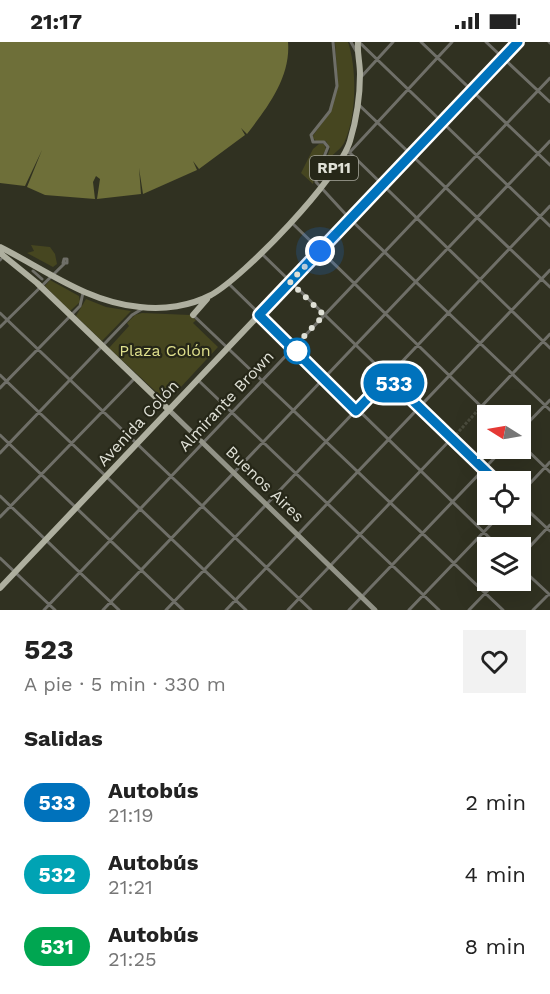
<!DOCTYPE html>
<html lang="es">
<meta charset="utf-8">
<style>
body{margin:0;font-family:"Work Sans",sans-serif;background:#f2f2f2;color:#222;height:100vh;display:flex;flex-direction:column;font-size:22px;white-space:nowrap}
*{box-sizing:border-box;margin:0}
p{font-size:20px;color:#767676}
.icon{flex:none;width:33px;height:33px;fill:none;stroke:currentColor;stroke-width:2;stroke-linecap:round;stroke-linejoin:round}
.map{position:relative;height:568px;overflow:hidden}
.panel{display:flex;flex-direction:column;background:#fff;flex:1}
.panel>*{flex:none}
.badge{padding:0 12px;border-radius:20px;font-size:21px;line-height:39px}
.needle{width:39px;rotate:281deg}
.tools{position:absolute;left:477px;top:363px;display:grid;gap:12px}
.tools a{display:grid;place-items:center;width:54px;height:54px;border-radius:0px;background:#fff;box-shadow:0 6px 24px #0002;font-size:30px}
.you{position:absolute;width:30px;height:30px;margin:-15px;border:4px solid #fff;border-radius:50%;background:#1a73e8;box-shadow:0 0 0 9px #1a73e833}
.map>.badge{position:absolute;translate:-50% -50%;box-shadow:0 0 0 3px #fff}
h2{padding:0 24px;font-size:22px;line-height:54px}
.round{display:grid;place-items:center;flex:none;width:63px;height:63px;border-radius:0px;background:#f2f2f2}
.overview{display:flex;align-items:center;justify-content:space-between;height:102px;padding:0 24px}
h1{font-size:28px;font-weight:700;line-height:45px}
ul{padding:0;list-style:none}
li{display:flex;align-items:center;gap:18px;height:72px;padding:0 24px}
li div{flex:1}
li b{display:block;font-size:22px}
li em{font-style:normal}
li .badge{min-width:66px;font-weight:700;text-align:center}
.status{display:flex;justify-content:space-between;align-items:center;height:42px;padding:0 30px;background:#fff;direction:ltr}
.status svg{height:16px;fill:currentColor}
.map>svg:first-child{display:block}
.green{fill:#464620}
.water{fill:#6e6f39}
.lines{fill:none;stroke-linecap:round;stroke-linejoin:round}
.street-tunnel{stroke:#4a4b3c;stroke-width:3;stroke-dasharray:3 1.5;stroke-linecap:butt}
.street{stroke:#6f6f68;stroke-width:3}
.secondary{stroke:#929387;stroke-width:5}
.primary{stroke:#aeaf9f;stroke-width:6}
.line-casing{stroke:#fff;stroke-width:14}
.line{stroke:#0072bc;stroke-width:9}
.walk{stroke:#dfe0d6;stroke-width:6;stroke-dasharray:0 10.8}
.stop-dot{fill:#fff;stroke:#0072bc;stroke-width:3}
.labels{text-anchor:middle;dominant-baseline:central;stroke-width:4.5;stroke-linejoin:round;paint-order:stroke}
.shield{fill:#262718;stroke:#a8a89d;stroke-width:1.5}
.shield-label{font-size:15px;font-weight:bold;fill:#dfe0d6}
.park-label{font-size:16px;fill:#dfe08d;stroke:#262718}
.street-label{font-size:16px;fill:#dfe0d6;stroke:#262718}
</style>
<div class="status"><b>21:17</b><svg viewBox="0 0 49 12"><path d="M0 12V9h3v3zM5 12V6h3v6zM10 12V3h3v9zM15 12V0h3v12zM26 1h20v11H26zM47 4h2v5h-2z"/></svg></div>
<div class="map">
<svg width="550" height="568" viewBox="0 0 550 568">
<rect width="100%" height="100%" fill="#303121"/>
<path class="green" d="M335 0H348C357 27 357 74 344 101 341 107 335 110 332 114 327 121 324 130 318 138L330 107 326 99H316L312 95 328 73 338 45Z
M319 102H324L326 107 316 125 313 142 301 131 313 107Z
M31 203 50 205 55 212 57 222 53 225 27 211 34 209Z
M50 238 79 254 80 260 70 269 45 244Z
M86 257 106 265 131 269 102 299 76 274Z
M142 271 190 273 196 278 193 281 218 305 167 360 109 306 129 284 127 281 135 273Z"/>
<path class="water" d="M0 0H288C291 35 267 66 247 92L241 86 245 93 199 127 193 119 197 128 143 152 139 126 141 152 97 157 100 137 96 134 93 140 95 157 45 153 27 145 42 108 25 144 0 141Z"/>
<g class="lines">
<path class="street-tunnel" d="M453 396 479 367"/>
<path class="street" d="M333 0 337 44 330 69 311 93 313 100H324L328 105 317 132 316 140 350 177 550 368
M351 0 356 9
M359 0 550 184
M421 0 550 123
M486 0 550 60
M549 0 550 1
M362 34 393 0
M358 62 550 245
M347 108 550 306
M349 111 452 0
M292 181 491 374
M262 212 497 440
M64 217H67V221H63Z
M0 218 1 217
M33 229 42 237
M229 242 500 506
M0 271 311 568
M193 273 503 568
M0 285 64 222
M0 333 246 568
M199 339 439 568
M0 346 80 264 83 251
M479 367 550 292
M520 389 550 358
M0 393 183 568
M520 401 550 430
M0 411 132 273 142 267
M520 452 550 420
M0 454 119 568
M520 461 550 489
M0 475 134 337
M520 515 550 483
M0 516 55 568
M520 525 550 553
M44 568 550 36
M103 568 550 99
M166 568 550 164
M226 568 550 228
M288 568 451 397
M349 568 504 406
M409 568 501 472
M469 568 498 538
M533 568 549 552"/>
<path class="secondary" d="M169 368 375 568"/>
<path class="primary" d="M0 205C46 228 87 260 140 265 164 268 190 264 211 253 245 234 339 136 350 99 356 79 360 53 360 32 360 21 357 11 358 0
M0 211 37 241 169 368
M193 273 207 257
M0 546 518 0"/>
</g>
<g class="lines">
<g class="line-casing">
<path id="line" d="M497 440 388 335 356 369 259 273 518 0"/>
</g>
<use href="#line" class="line"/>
<path class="walk" d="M297 309 293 306 324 273 290 240 320 209"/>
</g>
<circle class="stop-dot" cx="297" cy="309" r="12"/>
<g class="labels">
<rect class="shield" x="310" y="114" width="48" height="24" rx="4.5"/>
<g class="shield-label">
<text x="334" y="126">RP11</text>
</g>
<g class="park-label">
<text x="165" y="308">Plaza Colón</text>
</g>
<g class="street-label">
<text transform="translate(226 359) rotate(-47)">Almirante Brown</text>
<text transform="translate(138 381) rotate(-47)">Avenida Colón</text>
<text transform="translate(265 442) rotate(44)">Buenos Aires</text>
</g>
</g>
</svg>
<div class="tools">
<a><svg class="needle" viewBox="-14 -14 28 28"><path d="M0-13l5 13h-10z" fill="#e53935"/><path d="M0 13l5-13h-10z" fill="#767676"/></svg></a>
<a><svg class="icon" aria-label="locate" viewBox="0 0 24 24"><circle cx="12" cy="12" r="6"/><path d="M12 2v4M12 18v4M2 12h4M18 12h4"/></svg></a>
<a><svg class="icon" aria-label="layers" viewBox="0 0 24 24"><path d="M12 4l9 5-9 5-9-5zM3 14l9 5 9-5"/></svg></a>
</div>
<div class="you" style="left:320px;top:209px"></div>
<b class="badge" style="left:394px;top:341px;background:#0072bc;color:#fff">533</b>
</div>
<section class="panel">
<div class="overview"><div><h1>523</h1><p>A pie · 5 min · 330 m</p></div><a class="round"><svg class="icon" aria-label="heart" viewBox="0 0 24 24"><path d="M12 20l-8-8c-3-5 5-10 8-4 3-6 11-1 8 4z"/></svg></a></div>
<h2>Salidas</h2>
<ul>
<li><span class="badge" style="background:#0072bc;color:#fff">533</span><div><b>Autobús</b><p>21:19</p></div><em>2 min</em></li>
<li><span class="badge" style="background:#00a3b4;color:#fff">532</span><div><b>Autobús</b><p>21:21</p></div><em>4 min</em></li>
<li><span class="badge" style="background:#00a651;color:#fff">531</span><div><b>Autobús</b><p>21:25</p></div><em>8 min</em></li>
</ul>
</section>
